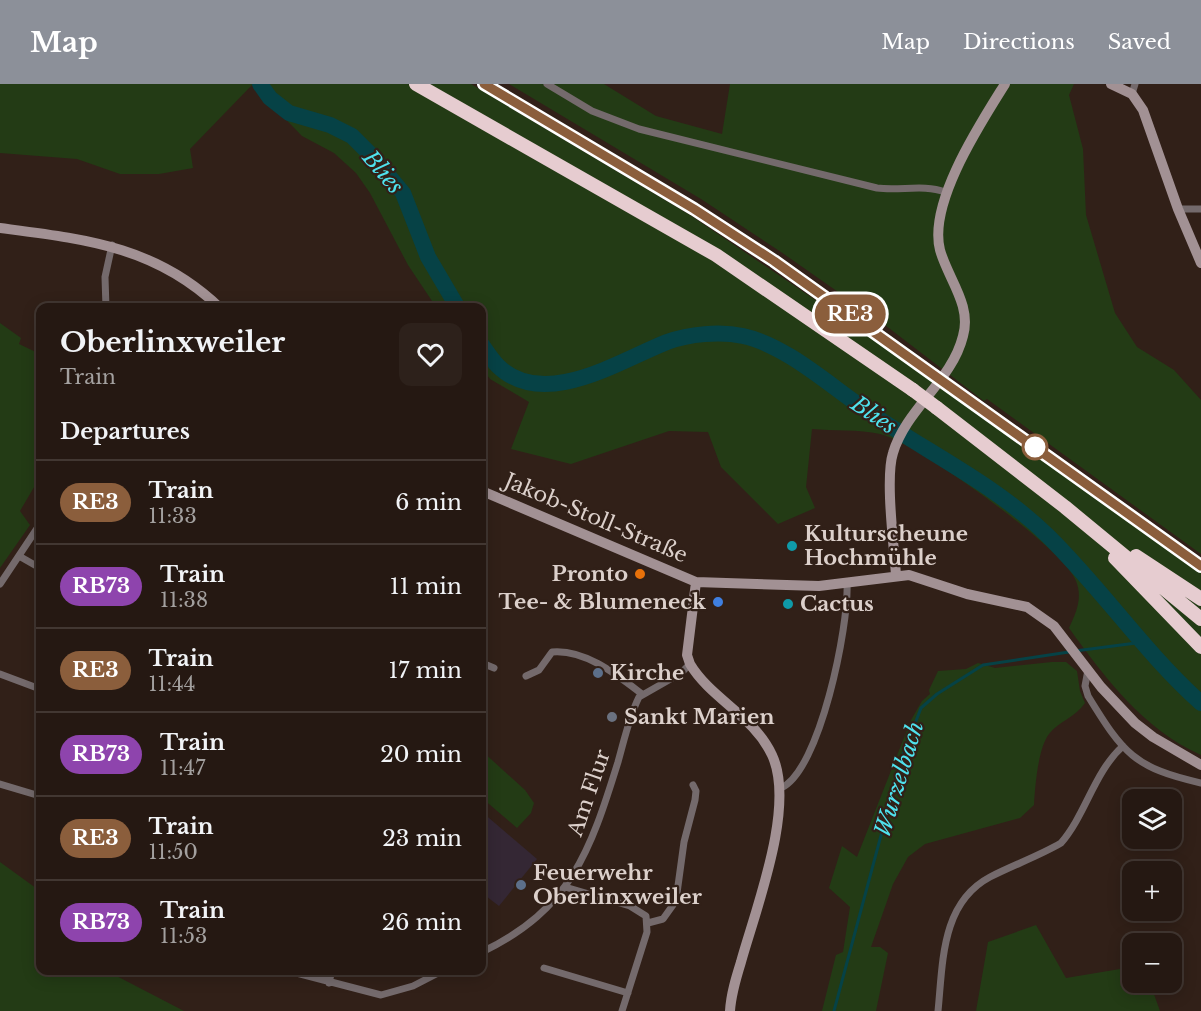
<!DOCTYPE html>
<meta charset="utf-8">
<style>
body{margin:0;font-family:"Libre Baskerville",serif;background:#2d211b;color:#f1f3f6;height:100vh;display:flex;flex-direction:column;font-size:22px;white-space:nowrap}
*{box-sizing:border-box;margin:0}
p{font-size:20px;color:#a3a09f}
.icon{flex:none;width:33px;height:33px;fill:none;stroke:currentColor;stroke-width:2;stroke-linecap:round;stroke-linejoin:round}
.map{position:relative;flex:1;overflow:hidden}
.sheet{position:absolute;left:36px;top:219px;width:450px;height:672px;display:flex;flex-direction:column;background:#251812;border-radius:12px;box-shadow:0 3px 15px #0003,0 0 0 2px #423732}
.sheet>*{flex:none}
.badge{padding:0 12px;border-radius:20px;font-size:21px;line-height:39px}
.controls{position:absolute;left:1122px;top:705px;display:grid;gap:12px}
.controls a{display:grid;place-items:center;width:60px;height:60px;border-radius:12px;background:#251812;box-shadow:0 3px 15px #0003,0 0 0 2px #423732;font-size:30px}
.map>.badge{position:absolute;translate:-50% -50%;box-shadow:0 0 0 3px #fff}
h2{padding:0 24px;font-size:22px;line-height:54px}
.round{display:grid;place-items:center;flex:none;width:63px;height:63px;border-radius:12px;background:#2d211b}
.headline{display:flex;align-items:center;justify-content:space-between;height:102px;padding:0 24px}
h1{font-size:28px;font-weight:700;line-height:45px}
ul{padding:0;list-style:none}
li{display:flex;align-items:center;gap:18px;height:84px;padding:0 24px;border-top:2px solid #423732}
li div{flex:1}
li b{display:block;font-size:22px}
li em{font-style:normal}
li .badge{min-width:66px;font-weight:700;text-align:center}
header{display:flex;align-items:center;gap:36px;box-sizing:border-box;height:84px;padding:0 30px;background:#8c9099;color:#fff}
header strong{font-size:28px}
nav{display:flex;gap:33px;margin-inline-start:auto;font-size:21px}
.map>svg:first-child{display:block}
.education{fill:#342734}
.green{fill:#233b15}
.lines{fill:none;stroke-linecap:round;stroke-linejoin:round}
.stream{stroke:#064246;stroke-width:3}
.river{stroke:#064246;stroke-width:16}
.street{stroke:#746a6c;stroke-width:7}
.secondary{stroke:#a29194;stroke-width:10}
.highway{stroke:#e6ccd0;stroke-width:14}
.rail-casing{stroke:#958781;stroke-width:5}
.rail{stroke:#312018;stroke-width:3;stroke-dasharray:9;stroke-linecap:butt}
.highway-bridge{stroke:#e6ccd0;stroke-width:14}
.line-casing{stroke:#fff;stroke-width:14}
.line{stroke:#8b5e3c;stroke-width:9}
.stop-dot{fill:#fff;stroke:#8b5e3c;stroke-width:3}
.culture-dot{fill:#0f9aa8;stroke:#312018;stroke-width:2}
.food-dot{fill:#e8710a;stroke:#312018;stroke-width:2}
.shop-dot{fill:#3f7fe0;stroke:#312018;stroke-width:2}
.service-dot{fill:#5c6f8a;stroke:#312018;stroke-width:2}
.worship-dot{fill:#6b7280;stroke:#312018;stroke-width:2}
.labels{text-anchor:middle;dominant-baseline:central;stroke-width:4.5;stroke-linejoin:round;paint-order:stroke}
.street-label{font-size:21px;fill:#dcd0cb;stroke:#312018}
.poi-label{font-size:21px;font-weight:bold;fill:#dcd0cb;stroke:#312018;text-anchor:start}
.water-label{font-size:22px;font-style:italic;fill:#4fe2ee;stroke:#312018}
</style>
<header>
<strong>Map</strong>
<nav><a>Map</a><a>Directions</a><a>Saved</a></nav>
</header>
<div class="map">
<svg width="1201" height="927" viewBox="0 0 1201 927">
<rect width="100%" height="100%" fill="#312018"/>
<path class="education" d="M482 728 537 775 499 822 482 809Z"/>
<path class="green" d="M0 0H471L690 131 982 329 981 331 1085 407 1091 409 1201 488V671C1143 645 1105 594 1069 544 1076 529 1083 514 1076 497 1064 464 915 358 880 350 859 345 833 347 812 345L806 403 815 424 778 440 721 383 708 348 669 347 571 380 511 365 529 318 490 295 482 284V224L436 223 408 181 370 109 356 89 334 69 302 52 252 1 190 65 193 84 159 90H120L77 75 0 69Z
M509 0H604L656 32 722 50 730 0H1074L1069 11 1083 65 1086 131 1115 229 1137 263 1174 286 1201 316V470L987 315 984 317 881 238 781 168 701 115Z
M0 239 21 254 19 260 40 270V393L20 427 30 441 0 484Z
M1052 578H1066L1077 587 1080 607 1085 619C1076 633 1058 638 1049 650 1038 664 1035 703 1034 721L1020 734 925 760 908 773 893 800 871 863H880L888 869 876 927H822L836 871 843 868 850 823 829 804 842 762 857 773 911 636 922 617 930 610 929 606 938 587 966 585 978 579 995 584Z
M482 667 525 706 534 719 531 729 517 744 482 714Z
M0 778 40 807V886L107 887 184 927H0Z
M1036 841 1066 894 1132 883V898L1150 899 1160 927H976L988 858Z"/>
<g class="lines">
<path class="stream" d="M1075 567 1144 558
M834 927 902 673 921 624 937 610 983 581 1069 568"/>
<path class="river" d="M260 0 270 14 289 29 330 41 352 52 373 73 403 109 428 173 458 224
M482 261C487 268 492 276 498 282 544 327 621 276 667 258 689 250 720 247 743 252 785 261 828 300 863 324 924 367 994 399 1048 452 1102 505 1145 569 1201 619"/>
<path class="street" d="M547 0 592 27 639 45 877 104C900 107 924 100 945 108
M1132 10 1135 0
M1178 125H1201
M106 224 105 193 112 161
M19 472 40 484
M0 500 40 440
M482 579 494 584
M1088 586 1085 602 1088 612C1123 669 1134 684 1201 699
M0 590 40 605
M526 592 539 586 552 568C585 565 617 591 642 610
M0 700 40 712
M781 704C820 687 849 541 847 500
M565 803 630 822 646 832 647 848 622 927
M648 839 663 835 673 821 677 809 684 758 695 716 696 707 693 701
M482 868C571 825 590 768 618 678 624 657 629 633 639 613L681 589 690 580
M544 884 628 909
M285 886 381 911 413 902 444 886
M329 899 332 886
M938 927C943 878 941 819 990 793 1013 781 1039 772 1061 759 1086 730 1094 688 1123 662"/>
<path class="secondary" d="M1111 0 1132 10 1143 26 1178 125 1201 179
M0 144C84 155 156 162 220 224
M482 407 696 498 819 502 909 491 967 510 1027 523 1054 542 1101 603 1135 639 1153 653 1201 681
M896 491C894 462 885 394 893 369 906 325 952 297 963 252 972 221 948 195 940 166 928 119 980 40 1005 0
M696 498 687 571 690 580C711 615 754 632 772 671 796 722 756 824 741 878 736 894 731 910 730 927"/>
<path class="highway" d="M416 0 716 171 913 306
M937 324 1065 423 1201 535
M1136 472 1201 515
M1115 474 1201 563"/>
<g class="rail-casing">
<path id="rail" d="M484 0 694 125 774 177 1201 483"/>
</g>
<use href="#rail" class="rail"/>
<path class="highway-bridge" d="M913 306 937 324"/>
</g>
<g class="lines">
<g class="line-casing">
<path id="line" d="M484 0 694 125 774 177 1201 482"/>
</g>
<use href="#line" class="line"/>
</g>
<circle class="stop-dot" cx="1035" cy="363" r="12"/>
<g class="culture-dot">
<circle cx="792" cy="462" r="6"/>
<circle cx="788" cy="520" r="6"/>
</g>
<circle class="food-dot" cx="640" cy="490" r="6"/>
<circle class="shop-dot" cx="718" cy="518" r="6"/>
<g class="service-dot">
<circle cx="598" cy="589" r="6"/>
<circle cx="521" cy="801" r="6"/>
</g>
<circle class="worship-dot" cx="612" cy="633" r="6"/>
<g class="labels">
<g class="street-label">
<text transform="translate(596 434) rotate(23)">Jakob-Stoll-Straße</text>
<text transform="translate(589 709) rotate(-71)">Am Flur</text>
</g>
<g class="poi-label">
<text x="804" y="450">Kulturscheune<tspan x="804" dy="24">Hochmühle</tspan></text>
<text x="628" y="490" text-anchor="end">Pronto</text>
<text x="706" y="518" text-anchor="end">Tee- &amp; Blumeneck</text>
<text x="800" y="520">Cactus</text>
<text x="610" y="589">Kirche</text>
<text x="624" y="633">Sankt Marien</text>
<text x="533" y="789">Feuerwehr<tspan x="533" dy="24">Oberlinxweiler</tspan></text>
</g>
<g class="water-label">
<text transform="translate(383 88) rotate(50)">Blies</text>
<text transform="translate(874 331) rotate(34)">Blies</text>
<text transform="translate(899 695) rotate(-73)">Wurzelbach</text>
</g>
</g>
</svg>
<div class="controls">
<a><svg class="icon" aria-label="layers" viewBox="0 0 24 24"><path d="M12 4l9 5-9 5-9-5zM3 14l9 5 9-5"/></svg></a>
<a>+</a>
<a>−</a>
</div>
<b class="badge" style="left:850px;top:230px;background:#8b5e3c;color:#fff">RE3</b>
<section class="sheet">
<div class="headline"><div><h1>Oberlinxweiler</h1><p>Train</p></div><a class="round"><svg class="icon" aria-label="heart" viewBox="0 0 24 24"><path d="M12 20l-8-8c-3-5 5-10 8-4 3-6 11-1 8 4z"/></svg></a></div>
<h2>Departures</h2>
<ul>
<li><span class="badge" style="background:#8b5e3c;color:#fff">RE3</span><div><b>Train</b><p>11:33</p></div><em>6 min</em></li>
<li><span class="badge" style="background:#8e44ad;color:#fff">RB73</span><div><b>Train</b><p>11:38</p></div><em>11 min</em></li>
<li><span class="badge" style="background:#8b5e3c;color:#fff">RE3</span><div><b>Train</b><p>11:44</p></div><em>17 min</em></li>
<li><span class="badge" style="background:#8e44ad;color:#fff">RB73</span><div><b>Train</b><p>11:47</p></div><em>20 min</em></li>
<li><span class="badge" style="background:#8b5e3c;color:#fff">RE3</span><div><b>Train</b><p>11:50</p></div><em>23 min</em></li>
<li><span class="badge" style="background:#8e44ad;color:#fff">RB73</span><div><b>Train</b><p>11:53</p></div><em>26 min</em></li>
</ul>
</section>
</div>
